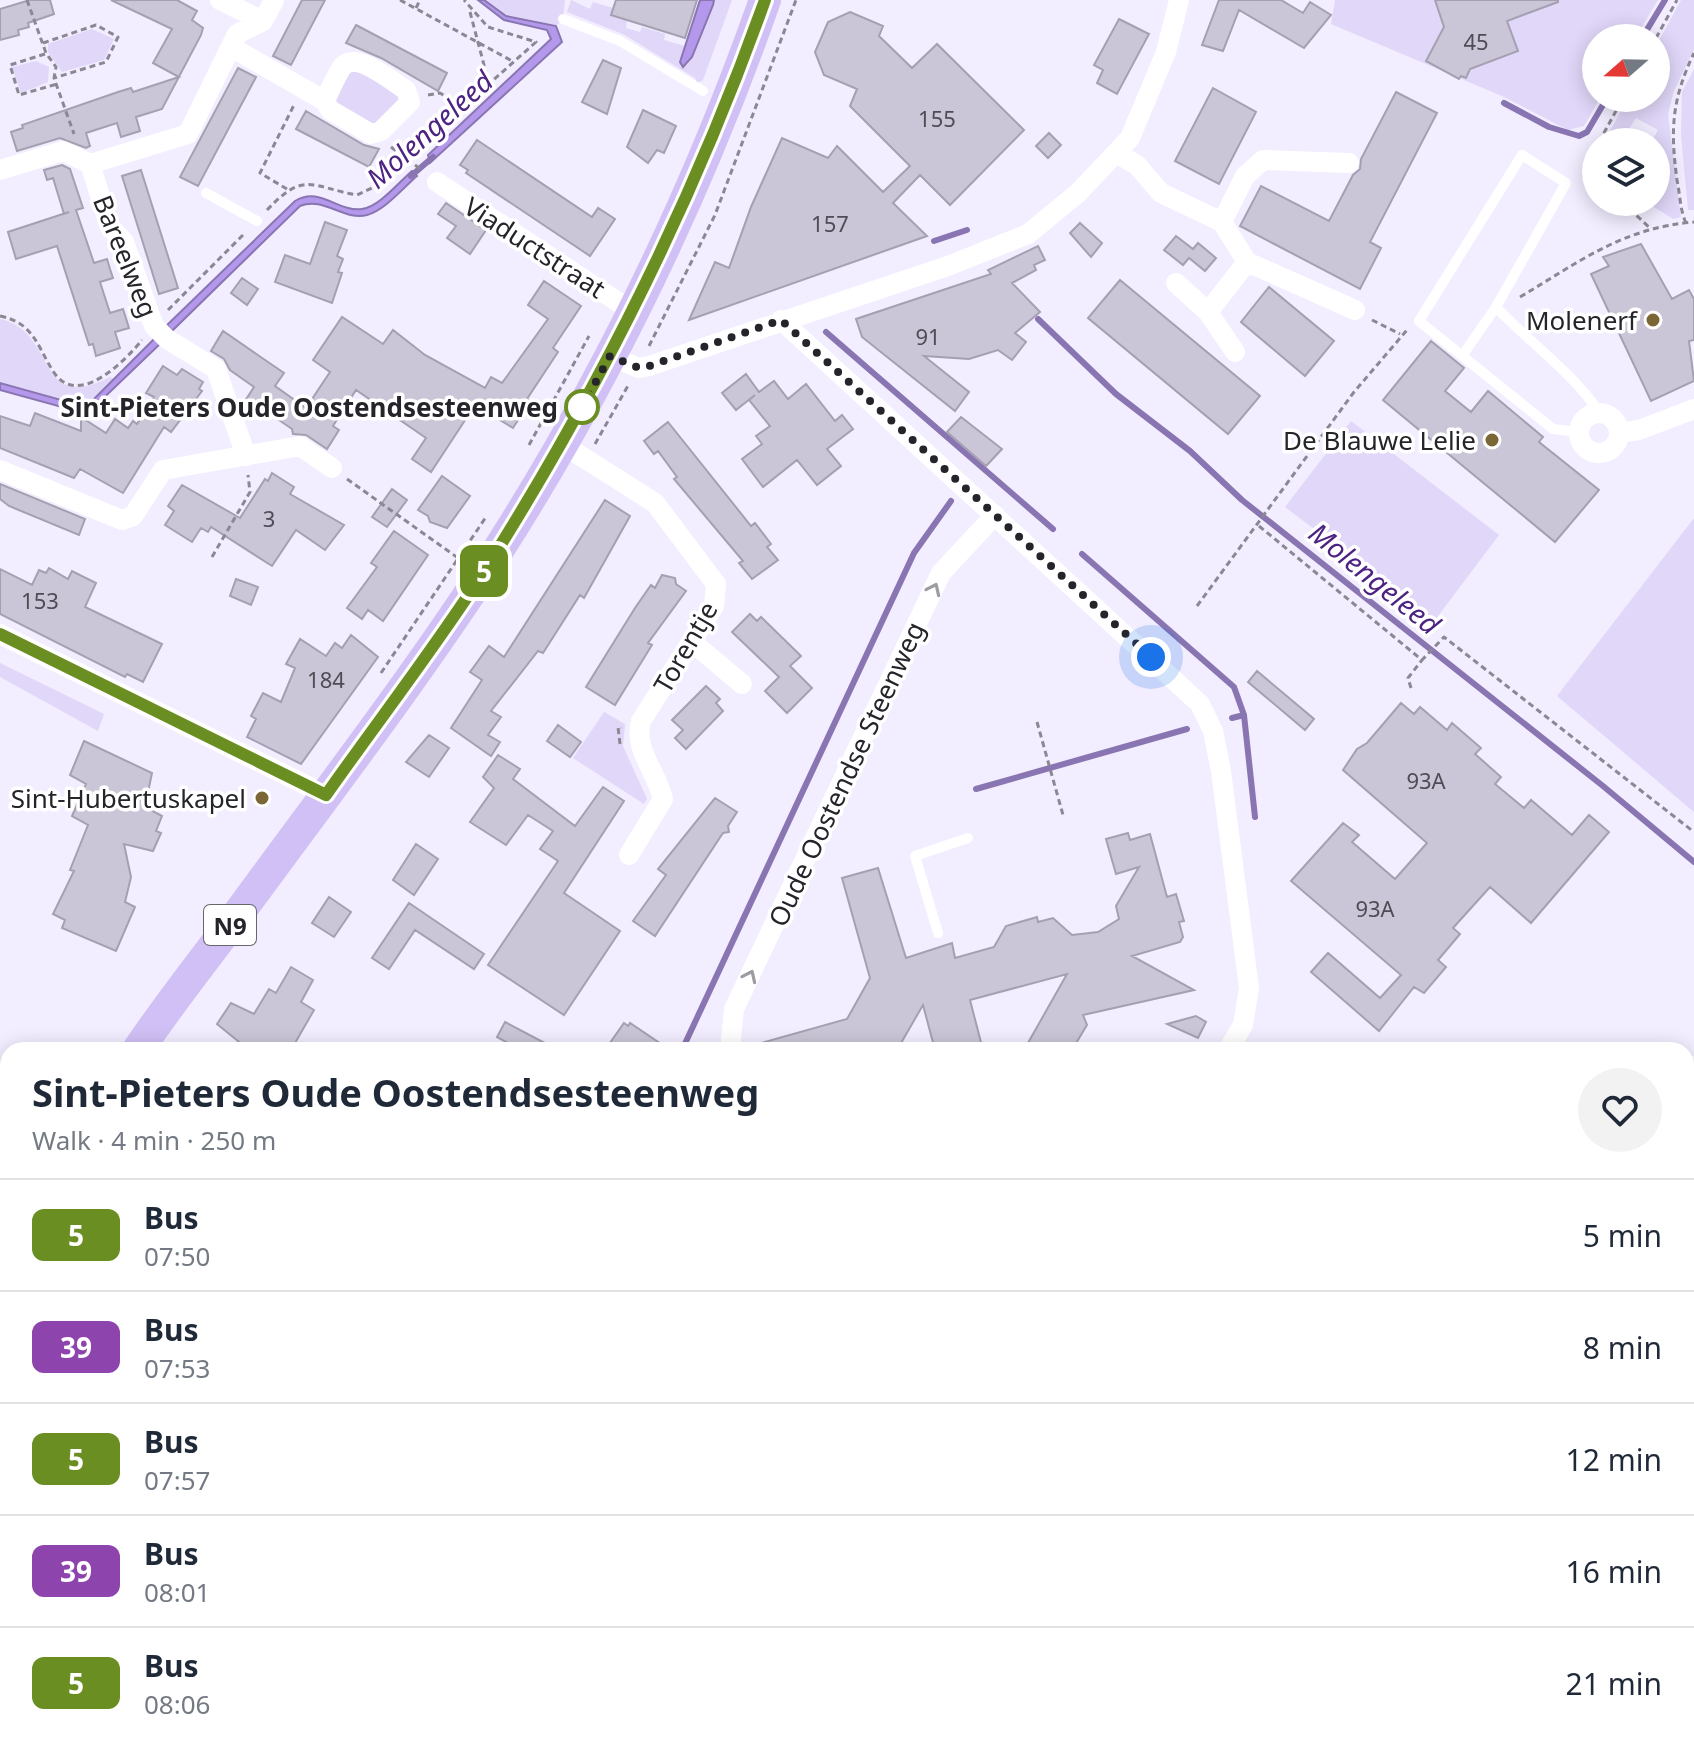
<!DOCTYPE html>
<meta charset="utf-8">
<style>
body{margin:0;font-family:"Noto Sans",sans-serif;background:#f2f2f3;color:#1f2937;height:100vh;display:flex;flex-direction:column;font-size:30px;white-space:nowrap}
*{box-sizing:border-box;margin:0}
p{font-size:26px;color:#747a83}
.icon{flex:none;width:44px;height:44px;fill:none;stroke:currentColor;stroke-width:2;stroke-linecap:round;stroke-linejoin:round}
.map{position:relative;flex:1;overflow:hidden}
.side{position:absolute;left:0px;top:1042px;width:1694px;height:712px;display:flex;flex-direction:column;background:#fff;border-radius:24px 24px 0 0;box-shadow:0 4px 20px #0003}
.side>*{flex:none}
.badge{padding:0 16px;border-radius:12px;font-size:28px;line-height:52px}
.needle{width:52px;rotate:250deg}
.fabs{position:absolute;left:1582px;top:24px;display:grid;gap:16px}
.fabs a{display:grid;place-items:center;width:88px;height:88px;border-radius:50%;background:#fff;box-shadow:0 4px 20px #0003;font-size:40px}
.you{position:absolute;width:40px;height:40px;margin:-20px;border:6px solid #fff;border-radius:50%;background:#1a73e8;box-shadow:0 0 0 12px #1a73e833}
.map>.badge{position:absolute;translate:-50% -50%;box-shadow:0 0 0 4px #fff}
.round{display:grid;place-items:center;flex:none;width:84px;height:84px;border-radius:42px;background:#f2f2f3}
.summary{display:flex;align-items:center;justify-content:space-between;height:136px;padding:0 32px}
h1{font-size:38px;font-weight:700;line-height:60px}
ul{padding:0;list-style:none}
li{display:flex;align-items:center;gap:24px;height:112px;padding:0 32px;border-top:2px solid #e0e1e3}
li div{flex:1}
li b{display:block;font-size:30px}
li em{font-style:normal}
li .badge{min-width:88px;font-weight:700;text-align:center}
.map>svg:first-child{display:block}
.green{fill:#e1d7f9}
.water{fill:#b398eb;stroke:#8975b1;stroke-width:2}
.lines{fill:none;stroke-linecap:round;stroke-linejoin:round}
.stream{stroke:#8975b1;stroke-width:6}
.building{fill:#cbc6d7;stroke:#a5a0b1;stroke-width:2}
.path{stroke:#8b8894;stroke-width:3;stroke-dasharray:6 4;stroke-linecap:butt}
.lane{stroke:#fff;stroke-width:10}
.street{stroke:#fff;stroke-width:20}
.primary{stroke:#d1c0f5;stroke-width:32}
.highway{stroke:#b396ef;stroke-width:36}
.oneway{stroke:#9d9ca0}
.line-casing{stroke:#fff;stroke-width:18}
.line{stroke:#6b8e23;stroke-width:12}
.walk{stroke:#26242b;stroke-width:8;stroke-dasharray:0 14.4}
.poi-dot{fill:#7a6735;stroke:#fff;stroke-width:3}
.stop-dot{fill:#fff;stroke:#6b8e23;stroke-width:4}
.labels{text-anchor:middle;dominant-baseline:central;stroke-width:7;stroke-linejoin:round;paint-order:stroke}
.number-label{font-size:22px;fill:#4f4c56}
.shield{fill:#fff;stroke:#67666b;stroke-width:2}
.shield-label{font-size:24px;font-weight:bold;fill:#26242b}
.street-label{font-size:26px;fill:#26242b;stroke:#fff}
.poi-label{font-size:26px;fill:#26242b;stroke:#fff;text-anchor:end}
.stop-label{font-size:26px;font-weight:bold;fill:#26242b;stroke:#fff;text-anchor:end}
.water-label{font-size:28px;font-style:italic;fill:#4c2382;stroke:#fff}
</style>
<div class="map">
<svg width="1694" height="1754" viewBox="0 0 1694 1754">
<rect width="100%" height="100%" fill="#f2edff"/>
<path class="green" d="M484 0H565L563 19 556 26 506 16Z
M571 0 590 9 593 2 613 8 612 15 627 20 626 28 640 32 642 27 665 34 664 40 685 46 682 66 687 65 692 57 714 0H732L703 80 697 83 695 78 623 34 567 12Z
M1335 0H1658L1635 38H1596V98H1600L1584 126 1568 130 1502 96 1331 24Z
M1681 0H1694V49L1674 91 1668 114 1681 217 1673 219 1646 202H1656V142H1651L1658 130 1636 118 1621 142H1604L1628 98H1656V46Z
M92 29 114 39 104 60 62 72 48 52V44Z
M36 61 49 67 48 82 21 93 12 67Z
M1694 69V210H1688L1681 135 1682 92Z
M355 70 399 93 402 99 379 123H370L336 103C333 90 344 76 355 70Z
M0 319C58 331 35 416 110 377L114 379 86 407 0 383Z
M1351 421 1499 535 1435 620 1285 507Z
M1694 518V812L1557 696Z
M0 663 104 714 98 731 0 677Z
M604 712 625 724 623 746 647 799 644 804 573 758Z
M1694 1077V1129L1686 1132V1080Z
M1694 1236V1305L1686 1308V1239Z
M1694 1584V1675L1686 1669V1596Z
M371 1746H1532L1545 1754H349Z"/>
<path class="water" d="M478 0H484L506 16 556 26 562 42 430 163 428 155 551 39 547 30 504 20Z
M700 0H714L713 5 692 57 683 67 680 62Z
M412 171 417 176C403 188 385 210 367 215 343 221 324 196 300 206L172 331 167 325 295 201C320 186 337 212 362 209 379 207 399 182 412 171Z
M155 338 160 344 87 414 0 390V383L86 407Z"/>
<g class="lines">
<path class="stream" d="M1642 38 1665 0
M1504 103 1549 127 1579 136 1587 132 1607 98
M411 176 433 157
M934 241 967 230
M1038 319 1116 394 1190 451 1242 500 1603 786 1694 862
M826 332 1053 529
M1082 554 1234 687 1244 715
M1232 718 1244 715 1255 817
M976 789 1187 729
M682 1050 914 553 951 501"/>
</g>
<path class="building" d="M30 0H50L54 14 28 23 29 27 18 30 19 35 0 40V9Z
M111 0H177L197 11 192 20 203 28 201 35 162 109 136 117 140 131 121 137 117 123 86 133 90 146 86 148 60 138 17 151 11 132 23 128 22 125 118 92 131 88 133 92 179 77 153 63 172 29Z
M302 0H325L291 65 273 56Z
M616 0H697L685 38 611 15Z
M1219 0H1281L1303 13 1310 2 1331 15 1304 48 1239 10 1223 51 1202 45Z
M1435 0H1558V2L1507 21 1518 51 1470 69 1466 78 1461 76 1459 79 1426 61 1444 27Z
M850 12 883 26 879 36 912 68 937 44 1024 130 950 205 920 175 893 203 927 236 689 320 715 262 729 268 751 207 782 138 828 158 837 146 883 192 910 166 850 106 857 89 824 75 815 52 828 22Z
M1119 19 1149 34 1117 94 1097 83 1103 70 1094 65Z
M356 25 447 73 438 91 381 58 346 43Z
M603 60 621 68 607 114 582 102Z
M238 68 256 77 198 186 180 177Z
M1213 88 1256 112 1219 184 1175 161Z
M1396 92 1437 113 1370 242 1381 248 1360 289 1240 226 1261 186 1329 221 1353 175 1360 169 1361 159Z
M643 110 676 126 664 153 657 150 648 163 627 147Z
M306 111 364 145 379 149 369 167 296 129Z
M1049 133 1061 145 1048 158 1036 146Z
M477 140 592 217 598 208 615 219 590 256 466 173 468 170 460 165Z
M62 165 70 169 83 208 76 210 94 263 107 259 110 269 113 278 100 282 110 313 123 309 129 328 115 332 120 348 96 356 93 344 89 345 57 246 16 259 8 232 69 212 64 214 53 178 47 180 44 170Z
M141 170 178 288 159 294 122 176Z
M446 203 486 230 470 254 447 238 456 226 438 214Z
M325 222 347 230 337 256 343 259 338 272 342 273 332 303 275 282 285 255 310 264Z
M1080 223 1102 243 1091 257 1070 233Z
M1176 236 1193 249 1198 243 1216 258 1205 271 1189 258 1183 265 1164 250Z
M1641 244 1672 299 1689 290 1694 299V340L1689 341 1694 381 1651 401 1591 274 1609 266 1603 257Z
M1038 246 1045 260 1034 265 1036 270 1012 283 1040 312 1015 333 1026 342 1012 360 998 350 969 359 924 356 969 392 955 411 862 337 856 319 991 274 988 270Z
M242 278 258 289 247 305 231 293Z
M1120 280 1260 396 1228 434 1088 318Z
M544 281 581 306 553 348 558 352 527 399 530 401 513 428 475 405 431 472 412 459 426 438 356 390 333 426 339 430 327 449 306 435 293 434 292 429 276 418 245 401 254 387 230 370 224 359 211 351 223 331 284 373 275 386 306 408 330 372 313 360 342 317 383 344 393 330 425 355 485 388 491 377 502 383 548 319 528 305Z
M1269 287 1334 341 1305 376 1241 322Z
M1431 341 1464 368 1445 391 1471 412 1488 391 1543 437 1539 442 1599 490 1555 542 1383 400Z
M163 366 177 375 182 369 203 382 199 389 202 391 171 432 164 427 123 493 80 469 74 478 0 448V416L30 426 35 413 81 431V417L106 433 115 419 128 428 133 421 137 424 154 397 146 393Z
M746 374 759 392 774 381 788 399 806 384 835 421 842 415 853 429 827 449 841 466 817 485 797 460 763 487 742 459 762 444 756 436 770 426 749 400 755 395 736 410 722 393Z
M961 417 1002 449 986 466 947 432Z
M668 422 751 526 755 523 771 544 767 547 778 560 752 579 739 563 743 561 674 479 677 477 658 451 654 454 644 441Z
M272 473 294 487 290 494 344 525 325 550 296 530 272 566 211 527 208 532 201 528 192 542 165 525 174 511 168 506 182 485 240 518 265 479 268 481Z
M442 476 470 496 447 528 430 522 428 516 418 510Z
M0 484 85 519 79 535 9 506 0 499Z
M392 489 407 500 387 527 372 517Z
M605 500 630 516 584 598 580 595 543 653 538 651 491 711 501 717 488 735 500 742 491 756 451 728 482 680 470 672 489 646 504 657Z
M394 531 428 555 383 621 368 610 362 619 347 608 377 567 371 563Z
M49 568 68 579 72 571 96 583 85 607 162 644 143 682 127 674 125 677 0 614V569L32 585 39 570 46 573Z
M662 575 675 578 676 584 686 591 648 643 652 645 615 705 586 687 635 608 651 585 655 588Z
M236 579 258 587 251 605 230 596Z
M750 614 757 621 761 617 801 656 790 666 812 688 787 713 765 691 779 677 732 632Z
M351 635 378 657 301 764 247 737 256 719 251 716 263 693 281 702 295 668 286 664 300 639 326 656 335 643 342 648Z
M1257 671 1314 719 1305 730 1248 682Z
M706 686 720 699 716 703 723 711 686 749 675 738 683 730 672 720Z
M1401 703 1414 714 1420 707 1447 730 1452 723 1481 748 1475 754 1501 777 1495 784 1524 808 1531 800 1572 835 1589 815 1609 832 1531 923 1490 887 1453 928 1460 934 1438 960 1446 967 1424 993 1414 987 1379 1031 1311 972 1328 953 1380 998 1401 975 1291 881 1343 823 1359 835 1352 842 1395 879 1427 843 1343 770 1357 749 1367 743Z
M558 725 581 742 570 757 547 741Z
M429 735 449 748 429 777 406 762Z
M84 741 152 773 145 807 162 816 156 831 161 833 153 851 124 844 131 877 125 902 135 907 116 951 62 928 65 920 53 914 74 871 70 870 88 825 72 816 86 784 70 775Z
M498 755 520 769 513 779 575 826 603 787 624 801 564 893 620 931 564 1015 488 965 558 861 540 849 553 831 528 815 506 845 470 822 494 788 483 777Z
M715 798 737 812 728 826 729 832 723 833 655 936 633 921 666 875 658 869Z
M1128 833 1130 840 1150 834 1167 897 1176 894 1184 921 1179 922 1183 937 1180 942 1132 956 1194 990 1083 1015 1087 1025 1072 1050H1024L1067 974 970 1000 983 1050H935L923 1005 897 1050H755L754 1045 847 1019 870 978 842 878 878 868 906 958 952 943 955 958 994 947 1006 926 1037 917 1038 922 1053 918 1072 935 1098 932 1119 919 1116 906 1139 867 1116 874 1106 839Z
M416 844 438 859 414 895 393 880Z
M329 897 351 912 334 937 312 923Z
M409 903 484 954 474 969 415 930 389 969 372 958Z
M291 967 313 980 301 1002 314 1010 291 1050H249L217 1024 231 1003 254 1014 269 989 276 993Z
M1196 1016 1206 1022 1198 1038 1167 1024Z
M505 1022 558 1050H521L497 1037Z
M624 1023 628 1026 630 1023 670 1050H605Z"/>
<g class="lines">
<path class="path" d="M27 0 46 53 56 67 54 78 74 134
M400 0 514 62
M416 8 420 0
M470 12 489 84
M1656 38 1677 0
M43 43 96 25 118 37 106 62 54 78
M45 54 10 65 19 95 57 84
M428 95 440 93 464 107
M1599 142 1623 98
M391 147 423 171
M1596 148 1586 167 1596 177
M287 189 260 173 294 105
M1622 202 1651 229
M267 210C305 170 311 187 357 195L372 188 536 42 488 27 464 0
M1686 223C1680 210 1680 194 1677 180 1670 129 1672 99 1694 53
M1520 297C1579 262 1622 228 1694 222
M168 310 245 233
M0 316C34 323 37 346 53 371 77 410 125 361 142 340
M1372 320 1400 334
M649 346 715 215 796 0
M595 444 629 384
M529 445 589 336
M347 479 458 558
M1259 526 1422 660 1444 637 1694 832
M212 557 250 492 248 475
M1197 606 1354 392 1407 330
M381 673 486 517
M1411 688 1408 678 1422 660
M1037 722 1063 815
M620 744 618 727 621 728
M0 1324 8 1295
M0 1453 8 1454"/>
<path class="lane" d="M563 19 620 41 703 91
M206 193 257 221
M1496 307C1530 343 1572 372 1600 413
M1462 356 1496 307 1566 183 1522 155 1419 321 1553 429 1579 432
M938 933 915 856 968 838
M0 1415 8 1416"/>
<path class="street" d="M220 0 263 21
M231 47 325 101 330 110 371 134 381 131 410 102 406 90C393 82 357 51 343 66 336 75 330 90 325 101
M1116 153 1137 165 1161 193 1222 222 1247 262 1355 310
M90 164 110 227 124 242 154 326 167 339 216 369 246 456
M0 170 63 151 90 164 188 134 237 34 263 21 274 0
M437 182 633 312
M1222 222 1245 176 1263 160 1349 163
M1176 283 1208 312 1235 352
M1208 312 1247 262
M781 320 1200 704 1213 731 1221 771 1249 988 1243 1025 1228 1050
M610 356 639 368 649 366 948 266 1028 234 1078 193 1130 138 1166 52 1179 0
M1579 433a20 20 0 1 1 40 0a20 20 0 1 1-40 0Z
M1619 433 1639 430 1694 409
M562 444 655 503 716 584 714 606 641 721C633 749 657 772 663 799L629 855
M0 470 122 520 133 516 163 470 300 446 332 468
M0 634 326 795
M692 642 742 684
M730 1050 734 1009 941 573 995 515
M1686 1068 1694 1066
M1686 1316 1694 1314
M310 1754 333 1746"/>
<path class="primary" d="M138 1050C168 1005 201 964 233 921 317 806 404 693 482 575 599 396 694 202 765 0
M0 1397 8 1358
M0 1485 8 1483
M0 1604 8 1596"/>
<path class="highway" d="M1686 1168 1694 1165
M1686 1208 1694 1205
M0 1672 8 1670
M0 1715 8 1713
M185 1754 204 1746"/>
</g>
<defs><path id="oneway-chevron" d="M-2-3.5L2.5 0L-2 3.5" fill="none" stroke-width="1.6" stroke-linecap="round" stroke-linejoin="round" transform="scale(2)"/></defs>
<g class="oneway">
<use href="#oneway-chevron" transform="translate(934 589) rotate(-65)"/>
<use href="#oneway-chevron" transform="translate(750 976) rotate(-65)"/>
</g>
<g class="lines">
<g class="line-casing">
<path id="line" d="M0 634 326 795C378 721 434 649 483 573 598 392 693 202 765 0"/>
</g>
<use href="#line" class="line"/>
<path class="walk" d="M582 407 610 356 639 368 649 366 781 320 1151 657"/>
</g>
<g class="poi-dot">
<circle cx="1653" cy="320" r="8"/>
<circle cx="1492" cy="440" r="8"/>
<circle cx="262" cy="798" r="8"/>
</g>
<circle class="stop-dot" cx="582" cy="407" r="16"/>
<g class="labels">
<g class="number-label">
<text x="1476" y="41">45</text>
<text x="937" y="118">155</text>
<text x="830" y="223">157</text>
<text x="928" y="336">91</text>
<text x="269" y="518">3</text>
<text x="40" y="600">153</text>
<text x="326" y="679">184</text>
<text x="1426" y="780">93A</text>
<text x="1375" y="908">93A</text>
</g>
<rect class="shield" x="204" y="905" width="52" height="40" rx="6"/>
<g class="shield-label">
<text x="230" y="925">N9</text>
</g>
<g class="street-label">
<text transform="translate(535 247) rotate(33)">Viaductstraat</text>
<text transform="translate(126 256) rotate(68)">Bareelweg</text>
<text transform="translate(685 647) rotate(-60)">Torentje</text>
<text transform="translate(846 774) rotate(-65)">Oude Oostendse Steenweg</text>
</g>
<g class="poi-label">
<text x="1637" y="320">Molenerf</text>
<text x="1476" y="440">De Blauwe Lelie</text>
<text x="246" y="798">Sint-Hubertuskapel</text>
</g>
<g class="stop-label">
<text x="558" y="407">Sint-Pieters Oude Oostendsesteenweg</text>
</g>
<g class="water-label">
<text transform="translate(429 129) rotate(-42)">Molengeleed</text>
<text transform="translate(1375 578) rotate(39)">Molengeleed</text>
</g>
</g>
</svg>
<div class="fabs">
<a><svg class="needle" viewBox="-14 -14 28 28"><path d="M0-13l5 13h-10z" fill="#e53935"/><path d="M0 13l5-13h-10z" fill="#747a83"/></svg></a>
<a><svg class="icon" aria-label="layers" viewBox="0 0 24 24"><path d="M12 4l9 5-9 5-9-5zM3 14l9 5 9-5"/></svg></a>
</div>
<div class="you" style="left:1151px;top:657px"></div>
<b class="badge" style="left:484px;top:571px;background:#6b8e23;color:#fff">5</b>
<section class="side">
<div class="summary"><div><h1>Sint-Pieters Oude Oostendsesteenweg</h1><p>Walk · 4 min · 250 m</p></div><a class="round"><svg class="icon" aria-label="heart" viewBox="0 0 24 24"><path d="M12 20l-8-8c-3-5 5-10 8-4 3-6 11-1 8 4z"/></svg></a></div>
<ul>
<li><span class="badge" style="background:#6b8e23;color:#fff">5</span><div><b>Bus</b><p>07:50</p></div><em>5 min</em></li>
<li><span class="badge" style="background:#8e44ad;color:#fff">39</span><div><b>Bus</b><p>07:53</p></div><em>8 min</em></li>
<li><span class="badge" style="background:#6b8e23;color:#fff">5</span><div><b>Bus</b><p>07:57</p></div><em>12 min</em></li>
<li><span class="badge" style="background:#8e44ad;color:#fff">39</span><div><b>Bus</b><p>08:01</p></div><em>16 min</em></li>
<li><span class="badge" style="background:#6b8e23;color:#fff">5</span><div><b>Bus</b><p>08:06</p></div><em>21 min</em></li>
</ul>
</section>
</div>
